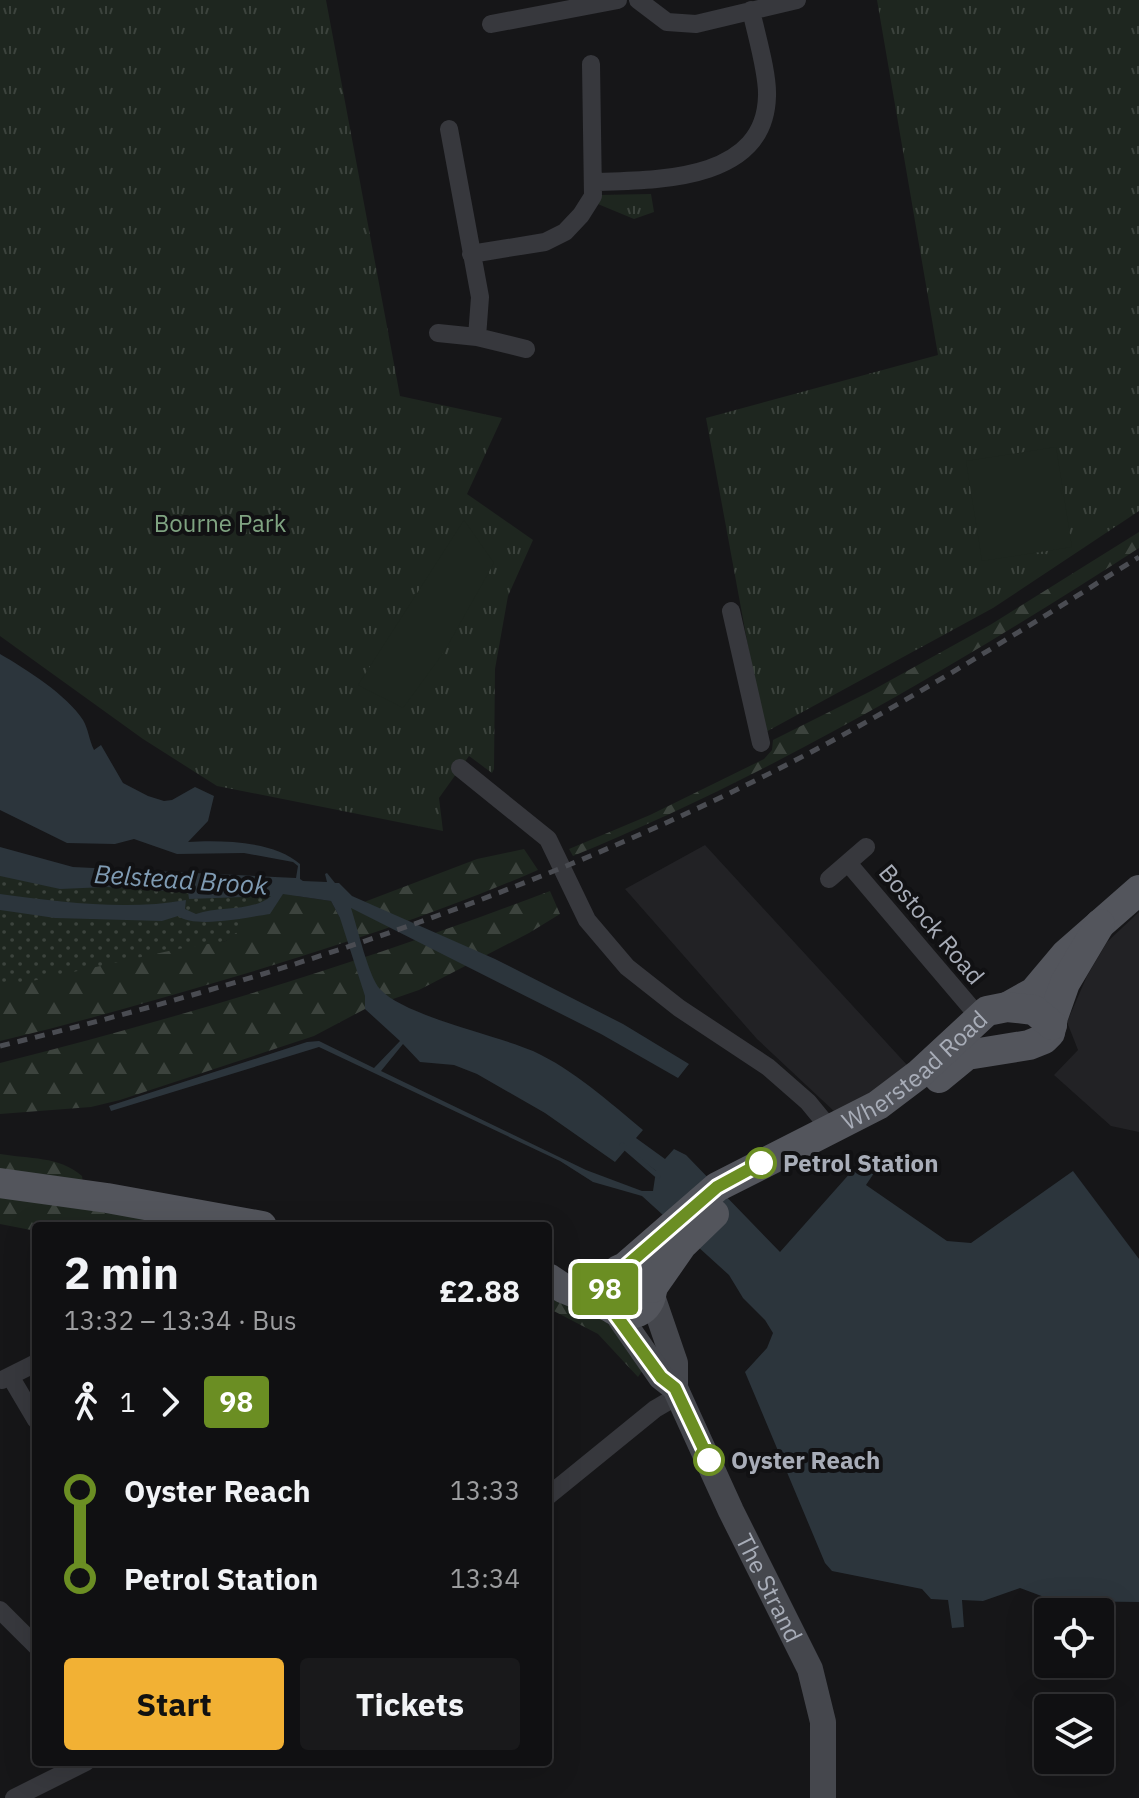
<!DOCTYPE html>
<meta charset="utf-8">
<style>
body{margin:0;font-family:"IBM Plex Sans",sans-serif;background:#19191b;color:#f1f3f6;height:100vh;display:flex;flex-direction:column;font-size:30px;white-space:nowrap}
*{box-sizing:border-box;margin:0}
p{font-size:26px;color:#9c9d9f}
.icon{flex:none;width:44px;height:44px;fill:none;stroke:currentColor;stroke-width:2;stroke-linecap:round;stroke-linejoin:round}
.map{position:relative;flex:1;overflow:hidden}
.details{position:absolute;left:32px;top:1222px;width:520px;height:544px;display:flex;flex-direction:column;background:#101012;border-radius:8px;box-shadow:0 8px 32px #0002,0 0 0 2px #303032}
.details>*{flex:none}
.badge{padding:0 16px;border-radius:6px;font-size:28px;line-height:52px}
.controls{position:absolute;left:1034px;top:1598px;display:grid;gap:16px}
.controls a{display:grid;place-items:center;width:80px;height:80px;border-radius:8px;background:#101012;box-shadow:0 8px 32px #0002,0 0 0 2px #303032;font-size:40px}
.map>.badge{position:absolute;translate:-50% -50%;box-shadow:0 0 0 4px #fff}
.legs{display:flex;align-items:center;gap:12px;height:88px;padding:0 32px;font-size:26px}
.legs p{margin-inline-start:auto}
.headline{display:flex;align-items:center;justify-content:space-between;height:136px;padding:0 32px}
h1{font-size:44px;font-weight:800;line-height:60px}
.primary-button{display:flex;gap:16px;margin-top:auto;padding:16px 32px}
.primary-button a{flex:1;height:92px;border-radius:8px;background:#f2b134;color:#111;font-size:32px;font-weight:800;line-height:92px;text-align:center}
.primary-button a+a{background:#19191b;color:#f1f3f6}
ul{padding:0 32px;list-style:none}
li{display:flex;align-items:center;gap:28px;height:88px;font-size:30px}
li i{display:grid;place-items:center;width:12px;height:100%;margin:0 10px;background:currentColor}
li i::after{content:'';width:20px;height:20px;margin:-10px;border:6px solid;border-radius:50%;background:#101012}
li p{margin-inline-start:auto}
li:first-child i{background:linear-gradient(#0000 50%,currentColor 0)}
li:last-child i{background:linear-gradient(currentColor 50%,#0000 0)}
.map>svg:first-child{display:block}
.built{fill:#222225}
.grass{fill:url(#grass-dots)}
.forest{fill:url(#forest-firs)}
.park{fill:url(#park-tufts)}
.garden{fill:#1e261f}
.water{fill:#2c353c;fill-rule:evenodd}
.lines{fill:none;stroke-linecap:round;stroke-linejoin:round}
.stream{stroke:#2c353c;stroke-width:5}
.minor{stroke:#37383d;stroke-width:18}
.secondary{stroke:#45474d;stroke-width:26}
.primary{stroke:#53555c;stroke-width:30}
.rail{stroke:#4a4c52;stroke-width:5;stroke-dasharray:10 8;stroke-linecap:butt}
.line-1-casing{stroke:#fff;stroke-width:18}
.line-1{stroke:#6b8e23;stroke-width:12}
.stop-1-dot{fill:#fff;stroke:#6b8e23;stroke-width:4}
.labels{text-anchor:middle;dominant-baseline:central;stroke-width:8;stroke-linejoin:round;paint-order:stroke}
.park-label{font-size:24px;fill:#7fa381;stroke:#111113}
.street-label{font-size:24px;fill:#a8adb8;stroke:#111113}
.stop-label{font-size:24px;font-weight:bold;fill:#a8adb8;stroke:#111113;text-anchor:start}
.water-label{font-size:26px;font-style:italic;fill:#7f9bb3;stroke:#111113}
</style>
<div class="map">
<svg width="1139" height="1798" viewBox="0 0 1139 1798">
<defs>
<pattern id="grass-dots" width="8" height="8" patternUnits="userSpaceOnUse" patternTransform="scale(2)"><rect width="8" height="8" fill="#1e261f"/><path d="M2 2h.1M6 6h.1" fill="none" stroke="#3c433d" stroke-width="1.8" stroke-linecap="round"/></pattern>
<pattern id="forest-firs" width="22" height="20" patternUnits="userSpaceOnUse" patternTransform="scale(2)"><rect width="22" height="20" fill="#1e261f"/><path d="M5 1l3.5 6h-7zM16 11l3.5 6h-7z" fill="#3c433d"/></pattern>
<pattern id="park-tufts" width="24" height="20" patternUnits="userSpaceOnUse" patternTransform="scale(2)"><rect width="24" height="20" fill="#1e261f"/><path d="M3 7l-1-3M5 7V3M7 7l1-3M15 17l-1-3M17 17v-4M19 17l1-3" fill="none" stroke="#3c433d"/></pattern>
</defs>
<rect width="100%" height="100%" fill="#161618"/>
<path class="built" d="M705 845 908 1066 887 1083 837 1114 757 1039 625 889Z
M1139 912V1132L1111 1126 1054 1075 1078 1050 1067 1022 1087 976 1107 942Z"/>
<path class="grass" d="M0 864 298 895 226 941 0 992Z"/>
<path class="forest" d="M1139 532V548C958 665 773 774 573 856L569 849 650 815 764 759 772 750 773 740 871 691 990 625Z
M524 849 538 870C434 915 326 950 217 982 145 1003 73 1024 0 1041V988L178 949 226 941 283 894 331 901 340 918 351 907 477 859Z
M550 891 560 914 529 933 419 990 390 1000 365 996V1009L314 1036 120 1100 91 1107 0 1114V1063C187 1016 370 960 550 891Z
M0 1154C29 1159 59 1156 82 1176L83 1183 0 1179Z
M0 1195 195 1226H36V1231L0 1224Z
M548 1293 601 1317 613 1329 642 1371 638 1377 598 1334 548 1308Z"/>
<path class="park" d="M0 0H326L400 396 502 418 467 494 533 540 508 596 495 669 494 769 492 773 469 756 439 798 443 831 217 786 143 739 0 636Z
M877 0H1139V511L993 608 764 733 706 418 938 355Z
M651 194 654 212 634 219 593 202 600 195Z"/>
<path class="garden" d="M1056 447 1072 547 982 561 966 461Z
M464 520 494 563 444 652 403 708 358 685Z"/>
<path class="water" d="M0 654C26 669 67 695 83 720 88 728 89 740 94 750L101 745 123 783 148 796 164 801 172 800 195 787 214 796 208 821 188 842C222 840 274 841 300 864V879L303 881 327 882 325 874 327 873 335 883H339L352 896 495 959 623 1024 689 1064 678 1078 601 1034 351 908C357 926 369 978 380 989 404 1016 496 1035 533 1051 574 1070 608 1101 643 1130L636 1138 665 1159 674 1149 686 1155 780 1252 860 1162 874 1173 866 1185 947 1241 971 1243 1073 1171 1139 1259V1602L1055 1601 1020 1588 983 1601 962 1600 964 1627 952 1628 948 1600 931 1599 922 1589 832 1571 825 1563 745 1372 767 1348 773 1333 765 1320 743 1298 729 1275 642 1196 593 1182 560 1161 319 1047 111 1111 109 1106 307 1042 319 1041 374 1068 400 1041 365 1009V996L340 918 331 901 283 894 270 914C249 917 195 929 178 916L162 921 55 918 0 910V894C60 902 127 911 186 900L185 909 196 914C219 906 253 912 271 896L189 899 188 892 107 887 60 889 0 876V847L73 867 296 878 298 866 293 862 244 853 177 854 134 839 115 844 67 843 0 810ZM403 1044 420 1062 454 1065 477 1074 545 1113 615 1162 627 1148 656 1171 653 1191H642L586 1170 381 1071Z"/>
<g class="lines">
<path class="stream" d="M622 1145 658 1176"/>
<path class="minor" d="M638 0 667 22 696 24 797 0
M491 24 618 0
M594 182C656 180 765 182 767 96 768 73 756 34 751 10
M471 254 545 242 565 232 581 215 593 196 591 64
M438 333 477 337 480 297 449 129
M477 337 526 349
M731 611 761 743
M460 768 548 839 587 920 627 967 679 1008 768 1067 808 1102 831 1130
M848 863 979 1017
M829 879 866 847
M10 1376 36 1420
M2 1380 36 1363
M548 1496 655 1409 679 1395
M0 1610 36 1646
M14 1798 86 1762"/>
<g class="secondary">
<path d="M652 1296 675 1363V1388"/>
<path id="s1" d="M616 1312 661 1377 675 1388 731 1511 810 1669 823 1722V1798"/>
</g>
<g class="primary">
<path d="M1007 1007 1034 992 1066 954 1139 890"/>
<path d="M939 1078 967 1055 1029 1045 1044 1039 1050 1033 1053 1017 1065 983 1100 924"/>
<path d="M0 1183 107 1198 262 1226"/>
<path id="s2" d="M625 1267 643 1273 652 1288C652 1312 628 1322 610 1307 600 1289 607 1274 625 1267L717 1187 878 1105 919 1074 987 1011 1007 1007 1034 1010 1052 1025"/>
<path d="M548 1278 563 1288 610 1307"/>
<path d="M652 1288 682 1245 714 1214"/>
</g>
<path class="rail" d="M0 1046C254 984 502 904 738 789 877 722 1008 639 1139 557"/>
</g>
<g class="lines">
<g class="line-1-casing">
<path id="line-1" d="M709 1460 675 1388 661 1377 610 1307 604 1290 612 1273 625 1267 717 1187 761 1163"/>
</g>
<use href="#line-1" class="line-1"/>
</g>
<g class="stop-1-dot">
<circle cx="761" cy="1163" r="14"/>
<circle cx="709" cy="1460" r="14"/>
</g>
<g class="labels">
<g class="park-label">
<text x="220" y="523">Bourne Park</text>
</g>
<g class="street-label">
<text transform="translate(932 924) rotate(50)">Bostock Road</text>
<text stroke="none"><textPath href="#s2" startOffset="498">Wherstead Road</textPath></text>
<text stroke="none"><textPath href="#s1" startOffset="318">The Strand</textPath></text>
</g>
<g class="stop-label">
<text x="783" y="1163">Petrol Station</text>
<text x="731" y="1460">Oyster Reach</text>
</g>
<g class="water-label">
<text transform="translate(181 879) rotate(4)">Belstead Brook</text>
</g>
</g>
</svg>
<div class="controls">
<a><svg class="icon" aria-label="locate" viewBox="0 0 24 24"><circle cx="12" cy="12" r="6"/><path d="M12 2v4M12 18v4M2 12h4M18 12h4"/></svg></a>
<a><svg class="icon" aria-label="layers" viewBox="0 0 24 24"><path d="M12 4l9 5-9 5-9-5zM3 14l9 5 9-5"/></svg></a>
</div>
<b class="badge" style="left:605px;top:1289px;background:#6b8e23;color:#fff">98</b>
<section class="details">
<div class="headline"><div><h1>2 min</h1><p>13:32 – 13:34 · Bus</p></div><b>£2.88</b></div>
<div class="legs"><svg class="icon" aria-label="walk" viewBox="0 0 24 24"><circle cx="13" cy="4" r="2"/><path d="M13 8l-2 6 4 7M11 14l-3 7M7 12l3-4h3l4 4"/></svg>1<svg class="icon" aria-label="forward" viewBox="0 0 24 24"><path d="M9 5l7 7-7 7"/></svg><b class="badge" style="background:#6b8e23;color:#fff">98</b></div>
<ul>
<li><i style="color:#6b8e23"></i><b>Oyster Reach</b><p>13:33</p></li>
<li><i style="color:#6b8e23"></i><b>Petrol Station</b><p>13:34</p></li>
</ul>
<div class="primary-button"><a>Start</a><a>Tickets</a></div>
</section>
</div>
